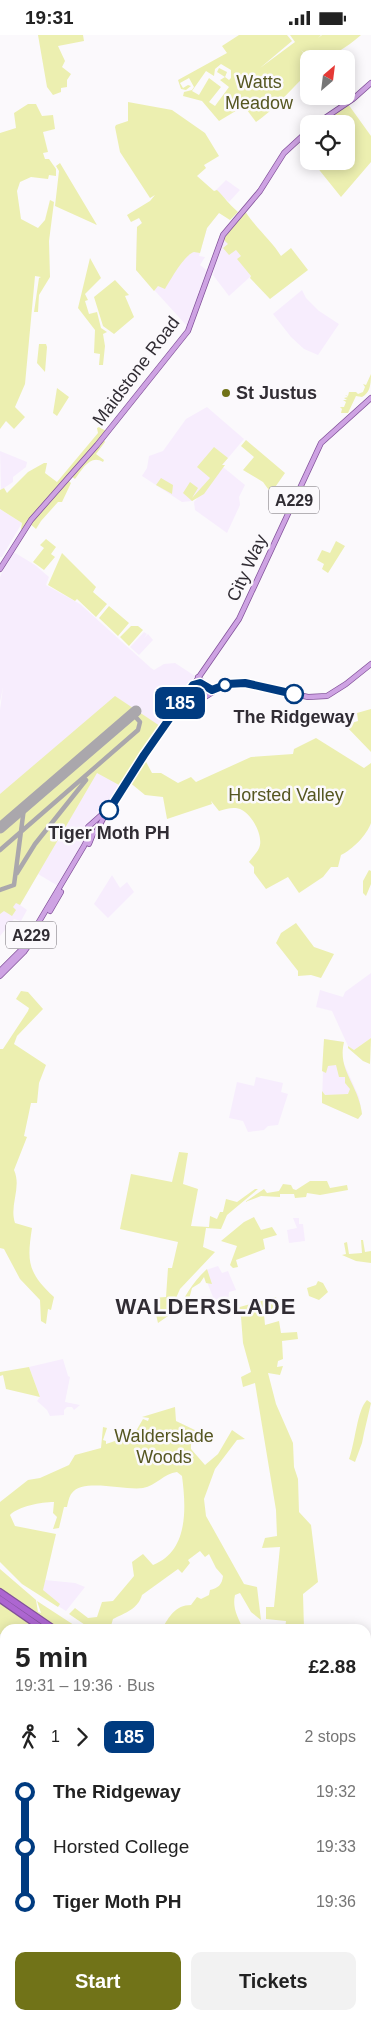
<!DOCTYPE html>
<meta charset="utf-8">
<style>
body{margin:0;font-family:Helvetica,sans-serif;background:#f2f2f2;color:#222;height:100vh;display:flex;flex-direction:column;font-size:19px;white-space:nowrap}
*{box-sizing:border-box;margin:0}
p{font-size:16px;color:#767676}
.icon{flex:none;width:28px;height:28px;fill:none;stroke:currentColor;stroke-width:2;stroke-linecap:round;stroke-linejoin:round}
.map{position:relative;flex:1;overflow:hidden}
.side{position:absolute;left:0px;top:1589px;width:371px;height:396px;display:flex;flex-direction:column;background:#fff;border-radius:15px 15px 0 0;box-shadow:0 2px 12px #0003}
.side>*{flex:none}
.badge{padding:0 10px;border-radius:8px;font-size:18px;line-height:32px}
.needle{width:32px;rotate:28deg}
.controls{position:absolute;left:300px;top:15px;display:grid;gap:10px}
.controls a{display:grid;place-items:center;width:55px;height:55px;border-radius:10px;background:#fff;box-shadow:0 2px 12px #0003;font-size:25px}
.map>.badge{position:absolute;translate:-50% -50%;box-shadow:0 0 0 2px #fff}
.legs{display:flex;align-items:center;gap:8px;height:55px;padding:0 15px;font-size:16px}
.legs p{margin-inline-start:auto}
.headline{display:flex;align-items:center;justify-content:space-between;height:85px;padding:0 15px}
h1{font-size:28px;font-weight:700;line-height:38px}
.cta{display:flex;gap:10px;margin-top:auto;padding:10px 15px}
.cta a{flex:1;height:58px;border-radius:10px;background:#717318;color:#fff;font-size:20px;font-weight:700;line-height:58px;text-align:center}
.cta a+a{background:#f2f2f2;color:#222}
ul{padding:0 15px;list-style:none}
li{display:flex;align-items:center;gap:18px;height:55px;font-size:19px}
li i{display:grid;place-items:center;width:8px;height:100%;margin:0 6px;background:currentColor}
li i::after{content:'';width:12px;height:12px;margin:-6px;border:4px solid;border-radius:50%;background:#fff}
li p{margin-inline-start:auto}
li:first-child i{background:linear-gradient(#0000 50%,currentColor 0)}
li:last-child i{background:linear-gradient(currentColor 50%,#0000 0)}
.status{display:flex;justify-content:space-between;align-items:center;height:35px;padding:0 25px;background:#fff;direction:ltr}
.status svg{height:14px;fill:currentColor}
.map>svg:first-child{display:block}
.built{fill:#f7edfd}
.green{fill:#ecefb0;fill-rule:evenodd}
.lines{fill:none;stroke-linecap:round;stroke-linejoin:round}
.taxiway{stroke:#aaa7ac;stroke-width:4.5}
.runway{stroke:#aaa7ac;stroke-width:11}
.major-casing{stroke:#82529a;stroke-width:6}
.highway-casing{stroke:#82529a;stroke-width:8}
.major{stroke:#cea3e3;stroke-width:4.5}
.highway{stroke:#ad66d1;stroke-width:5.5}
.line-1-casing{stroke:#fff;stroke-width:11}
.line-1{stroke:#003b80;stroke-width:8}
.poi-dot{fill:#717318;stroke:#fbf9fc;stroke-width:2}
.stop-1-dot{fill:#fff;stroke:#003b80;stroke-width:2.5}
.labels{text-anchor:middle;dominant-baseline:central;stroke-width:5;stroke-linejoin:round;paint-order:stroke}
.shield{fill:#fbf9fc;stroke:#6e6a70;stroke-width:1}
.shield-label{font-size:16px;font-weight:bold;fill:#312d34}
.park-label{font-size:18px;fill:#555620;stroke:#fbf9fc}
.street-label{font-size:18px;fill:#312d34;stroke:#fbf9fc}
.poi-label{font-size:18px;font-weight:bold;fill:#312d34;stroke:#fbf9fc;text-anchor:start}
.stop-label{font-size:18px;font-weight:bold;fill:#312d34;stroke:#fbf9fc}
.district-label{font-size:22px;font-weight:bold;letter-spacing:1px;fill:#312d34;stroke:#fbf9fc}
</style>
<div class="status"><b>19:31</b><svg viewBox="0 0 49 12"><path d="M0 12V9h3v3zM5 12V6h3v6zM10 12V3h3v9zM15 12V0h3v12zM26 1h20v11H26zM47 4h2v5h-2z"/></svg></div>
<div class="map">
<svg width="371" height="1984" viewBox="0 0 371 1984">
<rect width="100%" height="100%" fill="#fbf9fc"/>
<path class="built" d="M226 145 240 155 229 167 216 155Z
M218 160 210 169 219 178 207 193 199 221 205 222 200 230 208 236 187 291 136 235 137 192 142 188 139 183Z
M229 195 251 241 229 261 213 240 217 219Z
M302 255 306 263 319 276 339 289 318 320 304 314 291 302 273 279Z
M207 372 244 404 192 466 182 467 142 441 147 433 149 421 163 416 186 384Z
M0 416 27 427 26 432 13 442V447L1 455Z
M223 432 245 450 239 462 240 470 227 498 195 475 194 467Z
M0 474 22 488 2 522H0Z
M12 516 35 530 49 542 46 550 80 569 151 633 154 635 164 629 175 628 195 641 140 717 101 779 88 788 84 805 58 851 38 839 20 870 27 875 21 886 14 884 0 901V675L3 652 0 667V542Z
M144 597 147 599 144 603 148 599 153 605 139 620 130 612Z
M112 840 120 853 127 847 134 857 108 883 94 869Z
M371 938V1003L354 1015 348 1011 332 976 316 972 320 955 343 962 345 957Z
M324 1004 344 1007 341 1022 359 1062 362 1079 358 1084 322 1068Z
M256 1042 283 1048 281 1057 288 1059 278 1090 268 1091 264 1095 248 1097 243 1086 229 1083 237 1047 254 1051Z
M293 1183H299V1189H303L305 1206 289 1208 287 1195 297 1193Z
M218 1231 222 1238 228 1236 236 1255 229 1257 228 1268 202 1266 201 1261 213 1262 205 1242 206 1235Z
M63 1324 68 1341 70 1342 65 1367 80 1370 74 1375 72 1372H67L64 1375V1380L50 1381 47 1375 37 1366 40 1362 29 1332Z
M45 1545 75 1548 85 1552 66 1576 41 1560Z
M366 1624 371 1626V1768L368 1770 366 1769Z"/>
<path class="green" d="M38 0H83L84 6 58 11 65 26 62 32 71 39 67 45V52L61 53V57L53 60 47 52Z
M239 0H287L292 6 260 33 295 7 290 0H321L318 3 322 0H361C346 13 330 24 311 24L301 15 309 25V37C293 52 273 76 256 87L244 71 219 86 202 66 183 61 184 57 192 55 194 52 189 43 180 48 183 53 188 50 191 51 186 55 181 54 178 45 227 18 222 11ZM221 29 231 35V43L229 45 225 42 227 37 219 33 217 37 225 42 220 45 229 52 215 71 209 67 221 52 209 43 199 60 192 56 206 36 214 41 215 34Z
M128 67 172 75 205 98 219 121 204 130 206 133 197 141 214 156 217 155C225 163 228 168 238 177L230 185 219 178 207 193 200 218 194 217C184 220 170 246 165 254L158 251 154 256 136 235 137 192 142 188 139 183 131 187 127 180 150 166 155 160 150 163 120 117 115 92 116 90 128 86Z
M28 69H36L42 81 53 80 55 94 43 97 48 117 43 118 45 124H49L56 134V141L49 140 48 144 31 142 20 147 17 156 21 184 38 193 45 185 50 165 54 167 49 206 50 242 39 260 38 277H34L39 243 41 242 35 241 25 349 15 372 25 382 14 394 6 386 0 394V98L16 93 14 78Z
M348 69 371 101V127L341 162 312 126H346V89H320Z
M60 128 97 190 55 171 59 136 56 131Z
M245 176C255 192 272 206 281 221L291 213 308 235 270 264 250 243 251 241 237 224 241 221 236 215 229 220 223 213 228 209 223 204Z
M90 223 101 243 85 259 88 265 85 266 89 279 97 277 101 293 107 297 103 299 105 311 103 330H99L100 319 94 318 95 295 78 273Z
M115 245 129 260 125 261 134 282 114 299 103 291 94 262Z
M39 309H46L47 312 45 337 37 328Z
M371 339C371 352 369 358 362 362L356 361 348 378H341L342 374 340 372H344L346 367 343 365H347L344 363 348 362 345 360 348 361 349 357H356L358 359 363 357 365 352 363 349 366 350Z
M57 353 69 362 57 381 53 378Z
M99 392 106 396 103 403 105 407 96 419 104 425 103 427C90 419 82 435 75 444L71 441 68 445 71 448 62 467H58L41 486 36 494 29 488 23 496 21 494 22 488 0 474V455L4 453 7 458 28 437 44 428H47L45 438 57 447 98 398 97 393Z
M246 405 285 438 271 458 263 447 243 435 254 422 241 411Z
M214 412 228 423 222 430H225L204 459 192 466 183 458 190 447 198 453 192 463 210 443 197 432Z
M161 443 173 450 172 459 156 450Z
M46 504 56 512 51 519 55 522 44 535 33 527 44 513 40 510Z
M336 506 345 511 328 538 322 534 324 529 317 525 322 515 330 518Z
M62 518 96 552 93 557 107 569 96 582 77 564 75 566 48 550Z
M109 571 129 588 118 601 99 583Z
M131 591H138L143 595 129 611 120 602Z
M199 650 204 654 203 661 185 669 184 666 194 651Z
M115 661 160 691 119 750 97 738 20 870 16 868 13 872 16 875 12 881 4 876 0 879V759Z
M371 674V717L345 690 358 686 357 678Z
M316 703 364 733 371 728C371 742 371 776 371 788 367 800 352 815 341 820L338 832H331L323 842 299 858 288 842 266 854 254 838V832L249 827C253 821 259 816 260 810 262 799 252 780 242 775 235 771 226 774 219 776L211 766 212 769 167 784 163 762 145 760 128 746 144 723 152 738H161L178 748 191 742 196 747 251 722 293 719 294 714Z
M369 835 371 836V849L366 861 363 858V846Z
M296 888 314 912 334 919 321 943 311 940 298 941V936L276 908 281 898Z
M21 956 28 957 43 974 17 1001 14 1009 46 1030 39 1048 37 1068H31L24 1101 27 1102 14 1135C22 1153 9 1170 15 1188L32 1193C27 1226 27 1237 54 1262L51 1275 48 1274 46 1289 41 1286 40 1265 20 1244 4 1214 0 1213V1014H3L28 976 29 973 16 964Z
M371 1003 370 1029 363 1026 348 1013V1011L354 1015Z
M324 1004 344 1007C337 1036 359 1050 362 1079L358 1084 322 1068V1056L325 1060 348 1059 350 1054 345 1048V1042H339L336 1030 328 1031 326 1038 322 1036Z
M179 1117 188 1118 183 1149 198 1154 191 1191 209 1192 210 1181 217 1184 220 1177H223L226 1164 237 1167 255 1154H258L227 1180 221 1194 206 1193 203 1212 215 1217 180 1254 168 1281 158 1288 152 1263 166 1262 168 1233H172L178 1207 120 1194 131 1139 172 1147Z
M310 1146H327L330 1153 347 1150 348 1155 320 1160 307 1158 306 1162 295 1163 294 1159H280V1162L261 1161 245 1167 264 1154 267 1158 279 1156 283 1149 291 1150 293 1154 296 1155Z
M254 1182 261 1195 272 1192 277 1200 263 1204 265 1214 236 1225 238 1232 233 1233 230 1230 237 1211 221 1206 244 1187Z
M361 1205H363L365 1217 371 1216V1228L356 1226 342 1220 346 1219 344 1208 347 1207 349 1219 362 1218Z
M207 1234 212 1249 206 1248 204 1242 200 1248 192 1253 185 1279 186 1264 184 1263 177 1279C184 1261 193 1247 207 1234Z
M318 1246 323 1248 328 1257 319 1265 309 1261 307 1253 316 1250Z
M276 1262 278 1275 264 1279 265 1290 279 1286 281 1298 297 1297 298 1304 282 1306 283 1324 278 1326 277 1332 283 1331 280 1340 268 1338 276 1369 293 1408 294 1432 298 1444 299 1477 311 1490 318 1547 303 1559 304 1594H285L286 1586 266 1584V1572H274L280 1512 262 1513 265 1503 277 1501 276 1475 255 1348 243 1352 241 1342 251 1337 243 1308 241 1282 236 1273Z
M29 1332 40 1362 6 1354 3 1340 0 1341V1337Z
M367 1365 371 1368 364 1398 362 1397 364 1398 362 1408 357 1407 362 1408 355 1427 349 1424C355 1409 357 1375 367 1365Z
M175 1372 176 1386 199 1397 200 1402 191 1407V1414L205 1430 218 1419 232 1395 245 1404 237 1405 215 1434 204 1464 206 1481 244 1549 257 1552 261 1585 251 1577 240 1558 235 1560C232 1573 238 1582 243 1594H162C169 1582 175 1570 191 1570L197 1562 201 1564 209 1560 210 1555C218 1553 222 1550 223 1541L216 1533 209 1519 205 1522 200 1516 188 1525 190 1528 182 1538 178 1534 142 1560C138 1574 125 1578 113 1584L110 1594H91L69 1579 75 1573 88 1583 97 1582 102 1567 113 1566 134 1541 132 1527 143 1519 153 1530C189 1516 186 1472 182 1441L177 1437C164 1438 156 1451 143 1453 126 1456 83 1443 72 1458 69 1461 68 1468 67 1472H64L59 1493 53 1494 57 1482 53 1478 54 1467C41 1467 19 1471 10 1480L15 1491 56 1499 43 1555 60 1569 58 1572 22 1549 0 1527V1467L28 1445 40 1443 69 1430 75 1420 101 1413 103 1392 107 1393 103 1405 106 1406V1409L115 1406V1399H118L114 1398 116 1395 118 1398 128 1396 127 1401 134 1397 131 1394 136 1396 143 1384 148 1386 149 1383 142 1382Z
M0 1534 36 1565 38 1577 41 1578 37 1566 80 1594H30V1591L28 1594H5V1601L0 1599Z"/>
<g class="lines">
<path class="taxiway" d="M0 815 138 695 140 687 133 679
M17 838 35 809 86 745
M0 855 14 850 24 773"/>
<path class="runway" d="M0 793 136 676"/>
<g class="major-casing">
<path id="major" d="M316 89 353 64 371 48
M0 534 31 485 97 410 188 296 223 200 260 156 284 118 309 95
M198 642 211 658
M171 684 219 653 233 648H245L308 662 327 661 346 649 371 629
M90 798 96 797 103 784
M89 809 93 799
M50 876 61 857
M29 903V894L35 895
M0 936 24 912 84 811 88 803V792L107 775 239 584 321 408 371 363
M0 941 24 917 33 904"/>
</g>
<g class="highway-casing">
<path id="highway" d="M0 1557 54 1594
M0 1564 43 1594
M366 1815 371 1818
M366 1824 371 1827"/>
</g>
<use href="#major" class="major"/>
<use href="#highway" class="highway"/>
</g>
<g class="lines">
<g class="line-1-casing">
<path id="line-1" d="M109 775 144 720 193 650 200 648 212 655 227 649 245 648 294 659"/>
</g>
<use href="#line-1" class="line-1"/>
</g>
<circle class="poi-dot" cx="226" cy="358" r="5"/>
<g class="stop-1-dot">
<circle cx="225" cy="650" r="6"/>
<circle cx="294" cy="659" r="9"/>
<circle cx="109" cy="775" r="9"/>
</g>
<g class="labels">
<g class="shield">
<rect x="269" y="451.5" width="50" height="27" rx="4"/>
<rect x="6" y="886.5" width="50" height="27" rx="4"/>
</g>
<g class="shield-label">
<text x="294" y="465">A229</text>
<text x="31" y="900">A229</text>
</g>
<g class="park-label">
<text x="259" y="47">Watts<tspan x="259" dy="21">Meadow</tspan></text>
<text x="286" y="760">Horsted Valley</text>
<text x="164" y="1401">Walderslade<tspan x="164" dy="21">Woods</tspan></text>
</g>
<g class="street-label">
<text transform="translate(136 336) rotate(-53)">Maidstone Road</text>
<text transform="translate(247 533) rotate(-65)">City Way</text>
</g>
<g class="poi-label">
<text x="236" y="358">St Justus</text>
</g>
<g class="stop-label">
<text x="294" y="682">The Ridgeway</text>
<text x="109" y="798">Tiger Moth PH</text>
</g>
<g class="district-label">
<text x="206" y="1271">WALDERSLADE</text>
</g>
</g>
</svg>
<div class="controls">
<a><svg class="needle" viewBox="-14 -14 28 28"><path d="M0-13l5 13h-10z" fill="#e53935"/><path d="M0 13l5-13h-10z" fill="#767676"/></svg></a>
<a><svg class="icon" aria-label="locate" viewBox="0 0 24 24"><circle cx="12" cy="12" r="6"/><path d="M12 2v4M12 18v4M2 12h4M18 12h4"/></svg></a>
</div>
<b class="badge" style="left:180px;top:668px;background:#003b80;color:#fff">185</b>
<section class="side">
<div class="headline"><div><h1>5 min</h1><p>19:31 – 19:36 · Bus</p></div><b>£2.88</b></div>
<div class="legs"><svg class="icon" aria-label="walk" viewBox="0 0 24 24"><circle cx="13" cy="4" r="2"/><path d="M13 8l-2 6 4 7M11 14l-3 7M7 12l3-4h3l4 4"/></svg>1<svg class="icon" aria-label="forward" viewBox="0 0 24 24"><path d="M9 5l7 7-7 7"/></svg><b class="badge" style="background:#003b80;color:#fff">185</b><p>2 stops</p></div>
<ul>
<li><i style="color:#003b80"></i><b>The Ridgeway</b><p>19:32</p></li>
<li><i style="color:#003b80"></i><span>Horsted College</span><p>19:33</p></li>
<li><i style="color:#003b80"></i><b>Tiger Moth PH</b><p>19:36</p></li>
</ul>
<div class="cta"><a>Start</a><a>Tickets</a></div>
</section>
</div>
